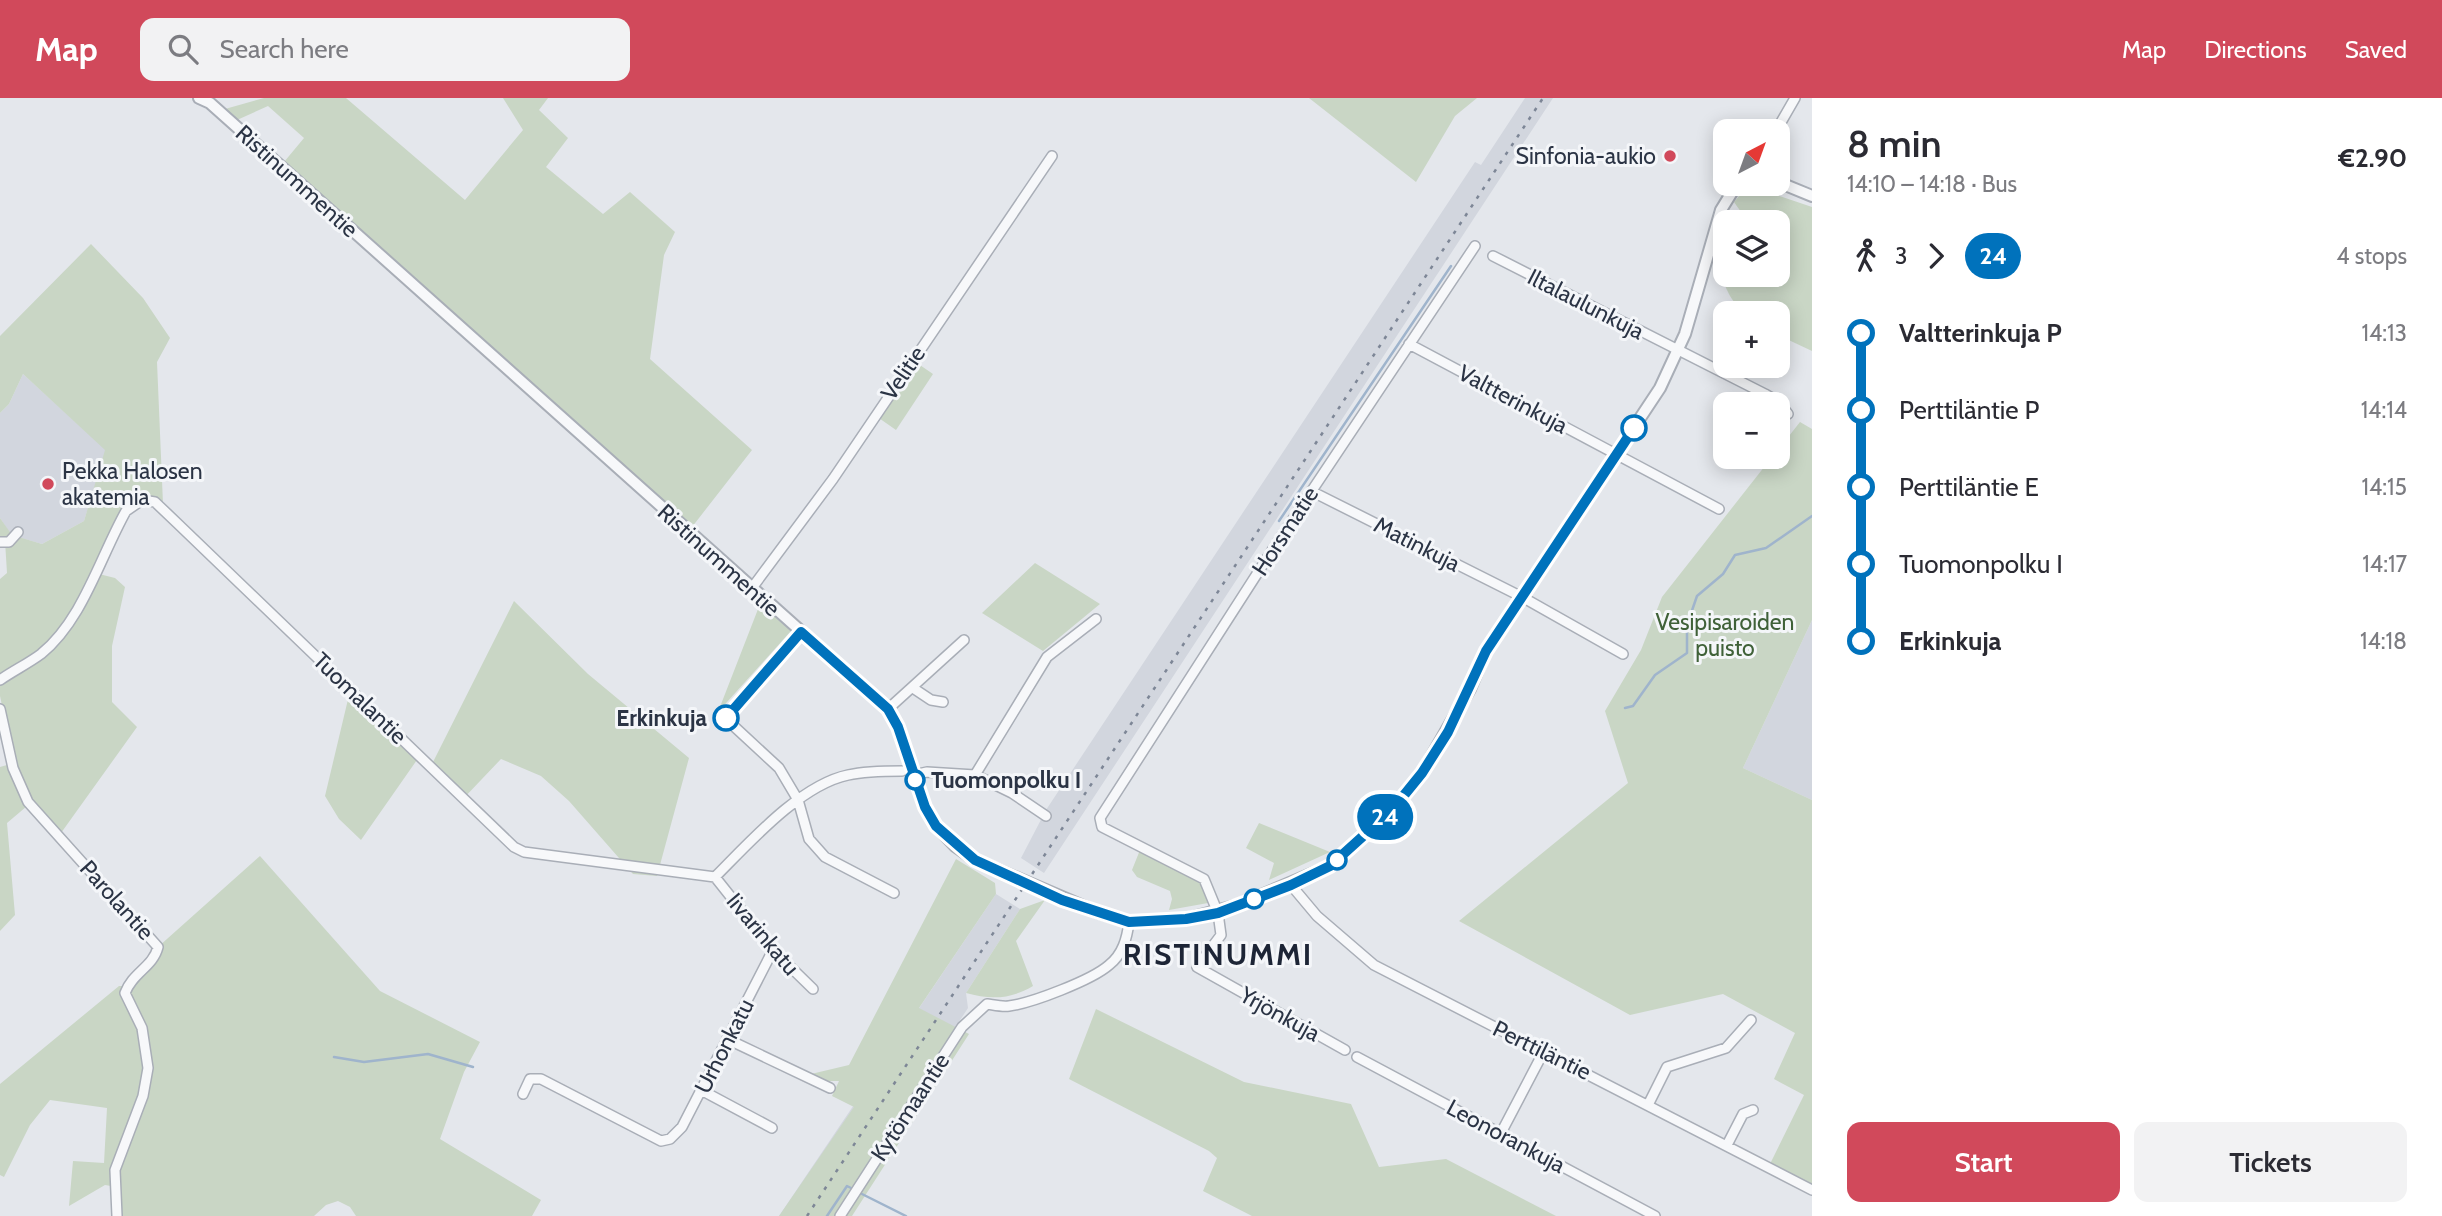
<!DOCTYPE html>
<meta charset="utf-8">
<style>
body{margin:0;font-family:Cabin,sans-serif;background:#f2f2f3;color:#2b2b33;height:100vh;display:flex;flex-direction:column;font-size:26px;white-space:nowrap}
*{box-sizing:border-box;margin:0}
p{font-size:23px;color:#7c7c81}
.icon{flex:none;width:38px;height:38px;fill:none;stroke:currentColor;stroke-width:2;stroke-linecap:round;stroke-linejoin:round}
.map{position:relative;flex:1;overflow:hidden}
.side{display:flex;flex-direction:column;background:#fff;width:630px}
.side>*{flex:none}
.badge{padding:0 14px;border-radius:23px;font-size:24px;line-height:46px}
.needle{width:46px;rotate:41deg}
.fabs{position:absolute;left:1713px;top:21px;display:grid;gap:14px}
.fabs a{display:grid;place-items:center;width:77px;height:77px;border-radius:14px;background:#fff;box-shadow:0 4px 18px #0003;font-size:35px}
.map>.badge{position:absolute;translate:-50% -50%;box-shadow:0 0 0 4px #fff}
.legs{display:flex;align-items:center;gap:10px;height:77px;padding:0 35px;font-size:23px}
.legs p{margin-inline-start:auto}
.summary{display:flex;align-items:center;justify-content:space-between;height:119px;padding:0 35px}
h1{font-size:38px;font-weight:600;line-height:52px}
.cta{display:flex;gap:14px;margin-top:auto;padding:14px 35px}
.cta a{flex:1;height:80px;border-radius:14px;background:#d1495b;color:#fff;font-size:28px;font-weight:600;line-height:80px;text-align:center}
.cta a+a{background:#f2f2f3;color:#2b2b33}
ul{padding:0 35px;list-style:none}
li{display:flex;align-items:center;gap:24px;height:77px;font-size:26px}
li i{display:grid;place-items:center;width:10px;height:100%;margin:0 9px;background:currentColor}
li i::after{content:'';width:18px;height:18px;margin:-9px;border:5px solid;border-radius:50%;background:#fff}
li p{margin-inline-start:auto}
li:first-child i{background:linear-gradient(#0000 50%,currentColor 0)}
li:last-child i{background:linear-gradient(currentColor 50%,#0000 0)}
header{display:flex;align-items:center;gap:42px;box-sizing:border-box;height:98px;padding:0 35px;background:#d1495b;color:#fff}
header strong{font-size:33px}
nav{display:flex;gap:38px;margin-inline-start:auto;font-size:24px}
.search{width:490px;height:63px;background:#f2f2f3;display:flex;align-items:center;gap:18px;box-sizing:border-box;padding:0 24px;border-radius:14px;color:#7c7c81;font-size:26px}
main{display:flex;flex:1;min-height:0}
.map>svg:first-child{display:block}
.built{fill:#d2d6de}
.green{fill:#c9d6c5}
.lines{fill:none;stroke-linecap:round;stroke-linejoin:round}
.stream{stroke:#9fb4cc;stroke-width:2.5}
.minor-casing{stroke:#a9aeb7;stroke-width:12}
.tertiary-casing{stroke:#a9aeb7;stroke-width:14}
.minor{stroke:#f7f8fa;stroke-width:9}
.tertiary{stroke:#f7f8fa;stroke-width:10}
.rail{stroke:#7d8696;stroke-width:2.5;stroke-dasharray:3.5 7;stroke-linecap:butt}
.line-1-casing{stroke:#fff;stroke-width:16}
.line-1{stroke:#0072bc;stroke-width:10}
.poi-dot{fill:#d1495b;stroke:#f4f6f9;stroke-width:2.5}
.stop-1-dot{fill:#fff;stroke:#0072bc;stroke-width:3.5}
.labels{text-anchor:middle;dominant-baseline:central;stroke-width:6;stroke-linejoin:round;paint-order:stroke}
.poi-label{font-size:23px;fill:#2b3445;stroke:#f4f6f9;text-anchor:end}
.street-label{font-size:23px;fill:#2b3445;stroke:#f4f6f9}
.park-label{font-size:23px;fill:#3f6138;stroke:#f4f6f9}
.stop-label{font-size:23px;font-weight:bold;fill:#2b3445;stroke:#f4f6f9;text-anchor:end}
.district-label{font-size:30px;font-weight:bold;letter-spacing:2px;fill:#1d2536;stroke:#f4f6f9}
</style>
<header>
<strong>Map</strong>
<div class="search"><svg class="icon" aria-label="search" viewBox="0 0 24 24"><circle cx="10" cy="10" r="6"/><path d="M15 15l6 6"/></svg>Search here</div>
<nav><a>Map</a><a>Directions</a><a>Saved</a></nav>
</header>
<main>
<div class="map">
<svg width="1812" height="1118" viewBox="0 0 1812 1118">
<rect width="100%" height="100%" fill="#e4e7ec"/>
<path class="built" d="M1525 0H1553L1044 775 1021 760 1046 712 1475 64 1481 67Z
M23 276 106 352 84 423 42 446 11 437 0 420V315L9 306Z
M1812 522V702L1743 670Z
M996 796 1020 811 966 895 968 910 831 1118H779Z"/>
<path class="green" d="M264 0H346L465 102 523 32 503 0H548L539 12 568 40 546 69 603 116 630 94 675 134 664 157 650 261 752 352 692 429 284 64 304 40 268 8 237 22 225 11Z
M1309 0H1477L1455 18 1416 84Z
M1753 89 1812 109V253L1778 237V215C1728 215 1735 205 1714 164L1724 132 1726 177H1778V124H1748L1734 104 1745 91Z
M91 146 143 200 170 240 157 264 163 406C119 405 116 442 99 476L115 480 125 489 112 548V604L137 629 61 735 33 703 7 725 15 817 0 833V669L14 665 0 598V481L7 475 5 443H0V420L12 437 42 446 84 423 105 352 23 276 9 306 0 315V238Z
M914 263 933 276 896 332 876 318Z
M1800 324 1812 331V522L1743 670 1812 702V1089L1769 1068 1804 997 1774 981 1795 935 1723 896 1630 917 1459 823 1628 685 1605 613 1641 552 1662 499 1772 359H1778V352Z
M1035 465 1100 506 1043 553 982 515Z
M514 503 588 576 689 660 657 778 633 776 569 703 541 678 501 661 462 702 430 670Z
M760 506 791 533 718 614Z
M350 593 419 659 361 742 339 721 325 698Z
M1259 725 1330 754 1269 782 1274 765 1246 750Z
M1140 752 1204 787 1208 805 1169 812 1172 801 1170 793 1137 779 1132 772Z
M260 758 380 893 480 944 464 974 440 1041 541 1102 532 1118H356L350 1109 338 1103 326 1107 314 1118H113L111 1088 105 1087 69 1108 73 1063 104 1065 107 1010 50 1002 30 1027 4 1079 0 1077V986L119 888H127L158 849Z
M956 761 995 785 996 796 919 910 969 936 852 1118H779L854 1009 832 998 839 983H826L811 976 849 967Z
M1045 802 1016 843 1033 888C1011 901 991 902 966 895L1020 811Z
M1096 911 1244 984 1351 1006 1379 1069 1446 1061 1556 1118H1252L1203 1093 1217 1060 1209 1053 1069 981Z"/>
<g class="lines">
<path class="stream" d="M1279 423 1451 168
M1625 610 1633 608 1655 577 1687 555V527L1697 498 1723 476 1735 457 1766 450 1812 418
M334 959 364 964 428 956 473 969
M858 1094 906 1118
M827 1118 847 1088 853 1091"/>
<g class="minor-casing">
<path id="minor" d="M1776 33 1795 0
M1493 158 1765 296 1779 304 1788 316
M1409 246 1719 411
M1311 393 1522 499 1623 556
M0 444H9L18 434
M752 490 833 381 1052 58
M801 534 725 620 779 670 798 702 809 741 825 759 894 795
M0 582C13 573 29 565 41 556 83 522 100 459 126 413L142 402 155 404 177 425 514 749 524 754 715 779C749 745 800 687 848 677 866 673 884 673 902 673
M913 590 931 602 943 604
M0 611 13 670 28 704 158 849C153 869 133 874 125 895L142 930 148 970 143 998 115 1072 117 1118
M888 611 964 542
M913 677 927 674 975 677 1012 695 1046 718
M975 677 1047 559 1096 521
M715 779 773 852 813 891
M1291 787 1317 818 1374 867 1812 1092
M727 941 830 990
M1345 952 1197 869 1221 837 1218 815 1204 781 1102 729 1100 720 1273 451 1475 148
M1357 959 1655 1118
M701 992 772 1030
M523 996 530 981H541L661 1043 670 1041 682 1029 773 852
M1649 1005 1667 969 1726 950 1751 922
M1501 1035 1544 953
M1727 1047 1743 1016 1753 1012
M840 1118 962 929 987 906C994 907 1002 909 1009 908 1032 905 1092 882 1109 867 1123 856 1127 840 1129 824"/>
</g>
<g class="tertiary-casing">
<path id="tertiary" d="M199 0 210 5 888 611 898 629 925 709 936 728 955 748 975 762 1097 814 1129 824 1186 821 1238 807 1330 768 1393 712 1422 675 1470 591 1486 553 1660 290 1685 236 1721 112 1737 86
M1778 84 1812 98"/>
</g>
<use href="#minor" class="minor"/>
<use href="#tertiary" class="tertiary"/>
<path class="rail" d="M807 1118 1543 0"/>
</g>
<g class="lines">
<g class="line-1-casing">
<path id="line-1" d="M726 620 801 534 888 611 898 629 925 709 936 728 975 762 1062 802 1129 824 1186 821 1218 815 1291 787 1330 768 1392 712 1422 675 1448 634 1486 553 1634 330"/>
</g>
<use href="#line-1" class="line-1"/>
</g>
<g class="poi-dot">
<circle cx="1670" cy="58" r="7"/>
<circle cx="48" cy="386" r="7"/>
</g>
<g class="stop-1-dot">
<circle cx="1634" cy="330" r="12"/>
<circle cx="726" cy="620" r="12"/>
<circle cx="915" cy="682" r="9"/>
<circle cx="1337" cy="762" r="9"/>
<circle cx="1254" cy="801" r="9"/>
</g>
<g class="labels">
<g class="poi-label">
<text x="1656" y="58">Sinfonia-aukio</text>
<text x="62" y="373" text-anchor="start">Pekka Halosen<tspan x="62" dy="26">akatemia</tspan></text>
</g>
<g class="street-label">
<text transform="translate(297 83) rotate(42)">Ristinummentie</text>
<text transform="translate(1586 206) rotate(27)">Iltalaulunkuja</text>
<text transform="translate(903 275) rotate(-56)">Velitie</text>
<text transform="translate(1513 301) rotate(28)">Valtterinkuja</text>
<text transform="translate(1285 433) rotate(-57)">Horsmatie</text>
<text transform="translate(1417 446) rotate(27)">Matinkuja</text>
<text transform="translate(719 462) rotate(42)">Ristinummentie</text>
<text transform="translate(360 600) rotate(44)">Tuomalantie</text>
<text transform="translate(117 802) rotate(48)">Parolantie</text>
<text transform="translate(763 836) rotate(50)">Iivarinkatu</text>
<text transform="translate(1280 916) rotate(29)">Yrjönkuja</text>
<text transform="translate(724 948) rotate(-63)">Urhonkatu</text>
<text transform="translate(1542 952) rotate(26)">Perttiläntie</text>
<text transform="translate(910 1009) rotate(-57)">Kytömaantie</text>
<text transform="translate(1506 1038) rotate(28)">Leonorankuja</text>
</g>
<g class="park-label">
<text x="1725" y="524">Vesipisaroiden<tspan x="1725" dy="26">puisto</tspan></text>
</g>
<g class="stop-label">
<text x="707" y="620">Erkinkuja</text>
<text x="931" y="682" text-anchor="start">Tuomonpolku I</text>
</g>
<g class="district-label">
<text x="1218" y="856">RISTINUMMI</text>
</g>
</g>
</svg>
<div class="fabs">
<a><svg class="needle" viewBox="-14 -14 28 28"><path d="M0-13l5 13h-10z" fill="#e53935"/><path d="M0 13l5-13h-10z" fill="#7c7c81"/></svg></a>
<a><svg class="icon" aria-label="layers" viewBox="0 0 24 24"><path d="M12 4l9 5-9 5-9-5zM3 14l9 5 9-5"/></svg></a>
<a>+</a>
<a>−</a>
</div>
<b class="badge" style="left:1385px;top:719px;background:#0072bc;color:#fff">24</b>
</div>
<section class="side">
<div class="summary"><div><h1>8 min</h1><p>14:10 – 14:18 · Bus</p></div><b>€2.90</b></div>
<div class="legs"><svg class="icon" aria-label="walk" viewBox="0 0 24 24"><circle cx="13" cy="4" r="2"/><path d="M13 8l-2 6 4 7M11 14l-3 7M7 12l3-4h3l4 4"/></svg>3<svg class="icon" aria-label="forward" viewBox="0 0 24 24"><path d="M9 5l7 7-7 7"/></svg><b class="badge" style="background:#0072bc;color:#fff">24</b><p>4 stops</p></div>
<ul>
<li><i style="color:#0072bc"></i><b>Valtterinkuja P</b><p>14:13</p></li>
<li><i style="color:#0072bc"></i><span>Perttiläntie P</span><p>14:14</p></li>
<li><i style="color:#0072bc"></i><span>Perttiläntie E</span><p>14:15</p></li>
<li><i style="color:#0072bc"></i><span>Tuomonpolku I</span><p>14:17</p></li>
<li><i style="color:#0072bc"></i><b>Erkinkuja</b><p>14:18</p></li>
</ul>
<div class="cta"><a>Start</a><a>Tickets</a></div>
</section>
</main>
